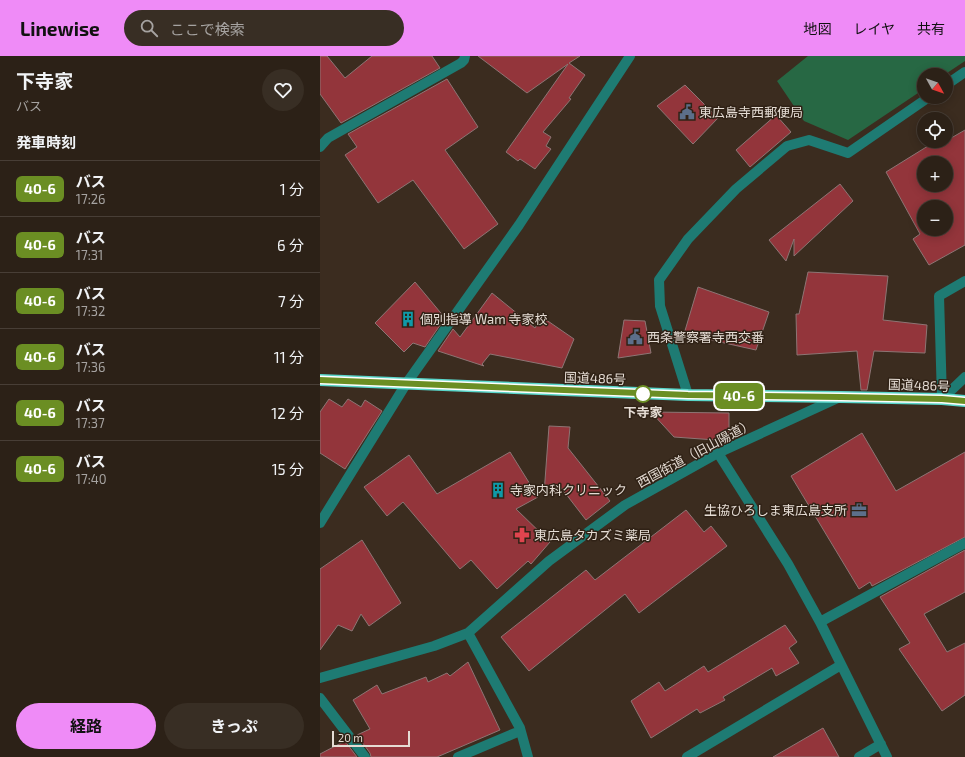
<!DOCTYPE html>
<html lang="ja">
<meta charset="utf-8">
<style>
body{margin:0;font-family:"Exo 2","Noto Sans JP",sans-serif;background:#382e24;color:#f1f3f6;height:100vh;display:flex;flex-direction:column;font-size:15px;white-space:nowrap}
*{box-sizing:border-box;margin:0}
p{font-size:13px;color:#a6a3a1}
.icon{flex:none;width:22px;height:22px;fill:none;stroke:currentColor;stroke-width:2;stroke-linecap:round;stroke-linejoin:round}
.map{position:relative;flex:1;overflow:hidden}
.details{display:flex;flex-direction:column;background:#2c2117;width:320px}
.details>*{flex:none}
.badge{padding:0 8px;border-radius:6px;font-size:14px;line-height:26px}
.needle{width:26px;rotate:130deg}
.fabs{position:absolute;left:597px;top:12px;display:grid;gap:8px}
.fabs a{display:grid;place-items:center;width:36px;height:36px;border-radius:50%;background:#2c2117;box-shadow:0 2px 10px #0003,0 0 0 1px #483e36;font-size:20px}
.scale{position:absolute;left:12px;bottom:10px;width:78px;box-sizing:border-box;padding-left:4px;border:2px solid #e5dcd4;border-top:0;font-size:11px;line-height:14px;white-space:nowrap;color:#e5dcd4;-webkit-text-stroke:3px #302216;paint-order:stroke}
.map>.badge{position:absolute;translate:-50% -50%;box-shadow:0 0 0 2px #fff}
h2{padding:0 16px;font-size:15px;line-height:36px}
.round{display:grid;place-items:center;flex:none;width:42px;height:42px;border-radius:21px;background:#382e24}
.summary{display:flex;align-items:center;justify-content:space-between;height:68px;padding:0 16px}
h1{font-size:19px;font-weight:700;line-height:30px}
.button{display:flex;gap:8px;margin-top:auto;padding:8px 16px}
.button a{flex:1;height:46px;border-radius:24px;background:#ef8bf7;color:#111;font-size:16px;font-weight:700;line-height:46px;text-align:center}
.button a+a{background:#382e24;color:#f1f3f6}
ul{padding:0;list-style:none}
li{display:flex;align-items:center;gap:12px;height:56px;padding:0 16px;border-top:1px solid #483e36}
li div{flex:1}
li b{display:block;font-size:15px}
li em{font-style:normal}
li .badge{min-width:44px;font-weight:700;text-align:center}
header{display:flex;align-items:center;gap:24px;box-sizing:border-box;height:56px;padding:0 20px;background:#ef8bf7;color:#111}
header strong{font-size:19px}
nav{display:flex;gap:22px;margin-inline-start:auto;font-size:14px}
.search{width:280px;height:36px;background:#382e24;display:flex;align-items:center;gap:10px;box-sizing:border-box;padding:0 14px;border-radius:22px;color:#a6a3a1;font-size:15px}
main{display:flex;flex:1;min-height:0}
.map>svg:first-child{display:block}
.green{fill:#276844}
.building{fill:#93353b;stroke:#8d7574;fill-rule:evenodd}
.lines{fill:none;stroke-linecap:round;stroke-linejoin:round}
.minor{stroke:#1e7b73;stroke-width:10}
.highway{stroke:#59d5c9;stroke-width:12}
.line-casing{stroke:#fff;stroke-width:9}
.line{stroke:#6b8e23;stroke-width:6}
.stop-dot{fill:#fff;stroke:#6b8e23;stroke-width:2}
.labels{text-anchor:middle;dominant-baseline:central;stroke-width:3;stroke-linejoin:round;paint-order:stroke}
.poi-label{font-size:13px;fill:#e5dcd4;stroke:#302216;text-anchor:start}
.street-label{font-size:13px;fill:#e5dcd4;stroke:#302216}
.stop-label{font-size:13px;font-weight:bold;fill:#e5dcd4;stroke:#302216}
</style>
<header>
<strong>Linewise</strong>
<div class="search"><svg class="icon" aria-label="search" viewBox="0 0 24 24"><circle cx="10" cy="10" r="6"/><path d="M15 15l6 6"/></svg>ここで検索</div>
<nav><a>地図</a><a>レイヤ</a><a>共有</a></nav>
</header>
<main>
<section class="details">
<div class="summary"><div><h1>下寺家</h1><p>バス</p></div><a class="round"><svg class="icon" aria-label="heart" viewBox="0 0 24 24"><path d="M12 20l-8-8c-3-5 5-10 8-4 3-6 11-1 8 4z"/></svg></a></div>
<h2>発車時刻</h2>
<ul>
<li><span class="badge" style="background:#6b8e23;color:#fff">40-6</span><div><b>バス</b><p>17:26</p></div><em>1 分</em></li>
<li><span class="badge" style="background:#6b8e23;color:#fff">40-6</span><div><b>バス</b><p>17:31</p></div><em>6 分</em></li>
<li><span class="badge" style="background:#6b8e23;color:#fff">40-6</span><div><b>バス</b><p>17:32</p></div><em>7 分</em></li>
<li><span class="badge" style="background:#6b8e23;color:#fff">40-6</span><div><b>バス</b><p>17:36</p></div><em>11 分</em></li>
<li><span class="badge" style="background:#6b8e23;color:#fff">40-6</span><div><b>バス</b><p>17:37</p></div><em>12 分</em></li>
<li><span class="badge" style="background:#6b8e23;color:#fff">40-6</span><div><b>バス</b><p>17:40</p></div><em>15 分</em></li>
</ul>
<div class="button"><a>経路</a><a>きっぷ</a></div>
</section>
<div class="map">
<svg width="645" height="701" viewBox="0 0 645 701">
<rect width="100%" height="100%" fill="#3b2c1f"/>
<path class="green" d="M488 0H645V5L624 19H604V33L528 84 484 65 457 25Z"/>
<path class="building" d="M0 0H7L25 22 52 0H112L120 12 21 67 0 38Z
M158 0H260L249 7 265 19 249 42 251 43 223 76 231 81 226 90 231 93 215 113 200 103 198 105 186 96 248 8 207 37Z
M127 23 158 71 125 94 178 168 144 193 93 124 58 147 25 99 37 91 28 78Z
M365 29 398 62 373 88 337 50Z
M456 59 471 76 430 111 416 94Z
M645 74V189L609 209 593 183 600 178 566 116 616 85H626ZM604 107H626V129H604ZM604 151H626V173H604Z
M520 128 533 145 474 200V183L466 205 449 184Z
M488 216 568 220 563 264 607 269 605 297 554 295 547 334H541L537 295 477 299 476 258H479Z
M95 226 125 262 105 291 93 287 84 296 55 267Z
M378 231 449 256 436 294 364 278Z
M172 237 215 272 222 261 254 283 242 312 170 298 162 308 164 310 118 295 133 273 140 281Z
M304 264 325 265 331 297 298 302Z
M9 343 22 351 28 343 41 351 45 344 62 355 25 413 0 397V356Z
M331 356 409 357V385L354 381Z
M229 370 250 371 248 392 290 445 266 464 239 429 224 438Z
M542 377 576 435 645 396V481L552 530 550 526 539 533 471 420Z
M190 396 218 441 196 453 230 486 211 508 208 505 177 533 151 504 140 513 83 446 67 460 44 431 89 399 117 438Z
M366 454 384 476 391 470 407 490 319 557 305 538 209 615 181 581 266 514 275 524Z
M42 484 81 547 49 570 41 558 32 575 18 569 0 594V513Z
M645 494V536L604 558 627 596 645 587V639L622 655 579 593 590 587 560 541Z
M465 569 477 586 469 592 479 607 456 620 452 612 403 641 405 644 380 657 377 653 331 682 311 645 339 626 345 635 384 610 388 616Z
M148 606 180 674 117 701H51L50 697 37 679 50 673 33 644 57 629 62 638 106 621 108 626 127 617 130 620Z
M503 672 519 701H453Z
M25 685 37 701H0V698Z"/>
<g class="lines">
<path class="minor" d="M626 29 645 16
M0 91 8 82 141 7 144 4 145 0
M368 339 340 250 339 224 368 183 416 133 467 90 489 84 528 97 609 41
M622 343 619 240 645 225
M622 343 645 321
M398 397 468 508 500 566 567 701
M0 467 86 328 199 169 310 0
M500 566 645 487
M148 577 200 672 208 701
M0 622 114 590 148 577 229 505 305 449 398 397 520 341
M0 642 45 701
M138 701 200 675
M367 701 521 609
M539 701 561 688"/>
<path class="highway" d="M0 324 368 339 521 341 622 343 645 345"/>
</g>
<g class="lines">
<g class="line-casing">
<path id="line" d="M0 324 368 339 521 341 622 343 645 345"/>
</g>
<use href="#line" class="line"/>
</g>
<defs>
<g id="civic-bare" transform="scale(1.2)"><path d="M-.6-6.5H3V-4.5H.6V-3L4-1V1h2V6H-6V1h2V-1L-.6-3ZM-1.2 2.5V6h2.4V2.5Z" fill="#5c6f8a" stroke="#302216" stroke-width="2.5" paint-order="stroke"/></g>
<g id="building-bare" transform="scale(1.2)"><path d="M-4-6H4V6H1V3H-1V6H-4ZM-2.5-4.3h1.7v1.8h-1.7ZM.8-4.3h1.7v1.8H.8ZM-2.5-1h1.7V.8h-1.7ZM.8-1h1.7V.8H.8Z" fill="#0f9aa8" stroke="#302216" stroke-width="2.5" paint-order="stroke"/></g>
<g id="office-bare" transform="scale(1.2)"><path d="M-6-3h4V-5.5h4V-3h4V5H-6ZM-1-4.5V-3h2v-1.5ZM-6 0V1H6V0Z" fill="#5c6f8a" stroke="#302216" stroke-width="2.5" paint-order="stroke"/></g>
<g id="pharmacy-bare" transform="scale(1.2)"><path d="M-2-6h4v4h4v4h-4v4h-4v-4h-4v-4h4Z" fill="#e0444e" stroke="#302216" stroke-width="2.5" paint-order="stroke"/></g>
</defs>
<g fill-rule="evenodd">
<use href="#civic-bare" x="367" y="56"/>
<use href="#building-bare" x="88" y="263"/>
<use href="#civic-bare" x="315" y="281"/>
<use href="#building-bare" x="178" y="434"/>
<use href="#office-bare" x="539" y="454"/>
<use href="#pharmacy-bare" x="202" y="479"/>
</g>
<circle class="stop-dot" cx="323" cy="338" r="8"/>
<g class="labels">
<g class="poi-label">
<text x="379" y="56">東広島寺西郵便局</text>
<text x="100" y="263">個別指導 Wam 寺家校</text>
<text x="327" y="281">西条警察署寺西交番</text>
<text x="190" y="434">寺家内科クリニック</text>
<text x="527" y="454" text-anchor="end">生協ひろしま東広島支所</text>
<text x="214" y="479">東広島タカズミ薬局</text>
</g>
<g class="street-label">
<text transform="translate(275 322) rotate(2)">国道486号</text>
<text transform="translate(599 329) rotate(2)">国道486号</text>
<text transform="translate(375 397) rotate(-28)">西国街道（旧山陽道）</text>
</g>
<g class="stop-label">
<text x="323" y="356">下寺家</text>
</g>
</g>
</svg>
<div class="fabs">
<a><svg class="needle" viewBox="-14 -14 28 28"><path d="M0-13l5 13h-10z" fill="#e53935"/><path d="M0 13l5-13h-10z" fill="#a6a3a1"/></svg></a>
<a><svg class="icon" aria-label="locate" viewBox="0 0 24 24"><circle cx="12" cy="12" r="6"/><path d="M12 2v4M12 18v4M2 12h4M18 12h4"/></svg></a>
<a>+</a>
<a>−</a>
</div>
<div class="scale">20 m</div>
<b class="badge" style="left:419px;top:340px;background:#6b8e23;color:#fff">40-6</b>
</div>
</main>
